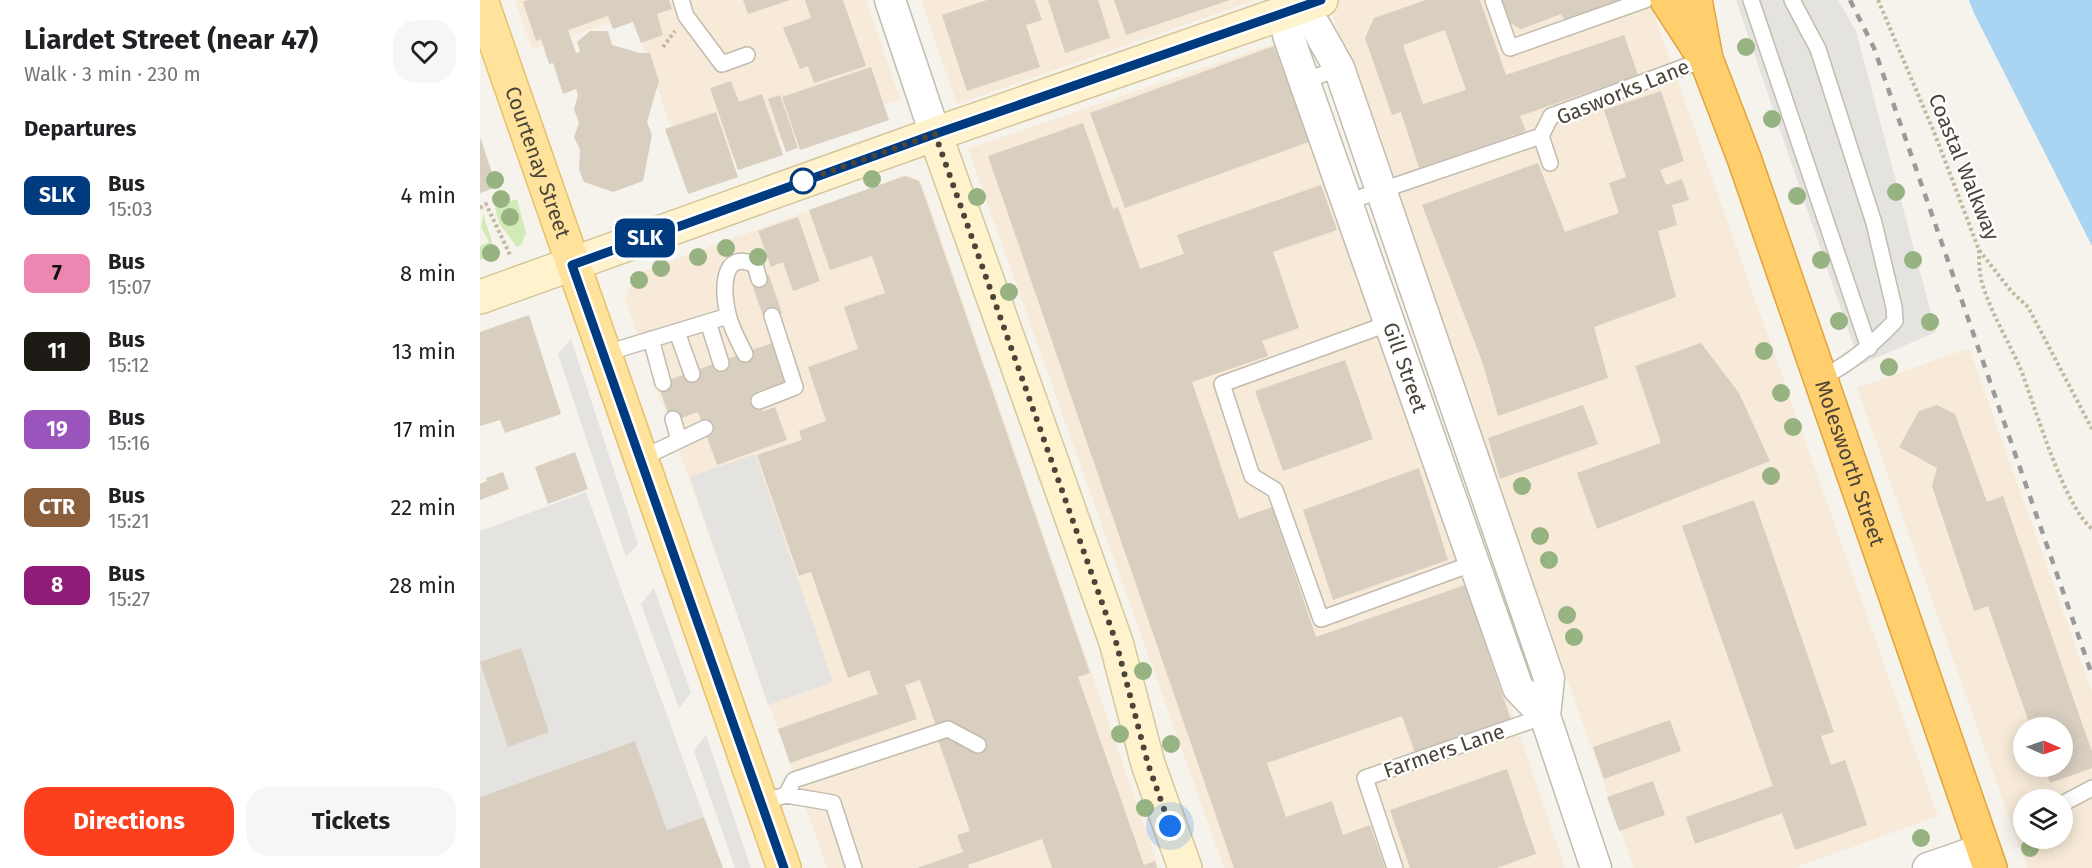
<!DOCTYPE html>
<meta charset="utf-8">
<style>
body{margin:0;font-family:"Fira Sans",sans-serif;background:#f6f6f6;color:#202124;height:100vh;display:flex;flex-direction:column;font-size:22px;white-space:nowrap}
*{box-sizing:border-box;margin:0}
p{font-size:20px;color:#757577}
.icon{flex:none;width:33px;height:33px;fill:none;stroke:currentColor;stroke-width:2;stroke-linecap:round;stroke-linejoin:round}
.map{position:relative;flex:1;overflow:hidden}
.side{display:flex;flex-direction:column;background:#fff;width:480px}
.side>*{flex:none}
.badge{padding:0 12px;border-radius:9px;font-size:21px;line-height:39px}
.needle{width:39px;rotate:92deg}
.controls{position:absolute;left:1533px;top:717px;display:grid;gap:12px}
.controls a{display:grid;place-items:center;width:60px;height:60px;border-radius:50%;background:#fff;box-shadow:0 3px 15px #0003;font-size:30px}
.you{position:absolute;width:30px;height:30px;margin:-15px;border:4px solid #fff;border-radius:50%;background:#1a73e8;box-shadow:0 0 0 9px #1a73e833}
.map>.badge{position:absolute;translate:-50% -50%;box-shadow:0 0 0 3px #fff}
h2{padding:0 24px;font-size:22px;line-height:54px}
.round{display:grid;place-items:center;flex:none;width:63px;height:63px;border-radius:24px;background:#f6f6f6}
.head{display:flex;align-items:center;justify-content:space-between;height:102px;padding:0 24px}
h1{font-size:28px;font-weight:700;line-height:45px}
.action{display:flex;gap:12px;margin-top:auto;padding:12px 24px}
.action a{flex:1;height:69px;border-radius:24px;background:#fc3f1d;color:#fff;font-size:24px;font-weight:700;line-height:69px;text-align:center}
.action a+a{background:#f6f6f6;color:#202124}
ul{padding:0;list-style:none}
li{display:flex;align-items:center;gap:18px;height:78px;padding:0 24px}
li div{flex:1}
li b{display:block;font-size:22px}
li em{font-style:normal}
li .badge{min-width:66px;font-weight:700;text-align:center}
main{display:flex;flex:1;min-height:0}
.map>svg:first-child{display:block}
.commercial{fill:#f7ead8;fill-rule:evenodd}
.green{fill:#d2eab5}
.parking{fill:#e5e3e0}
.water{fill:#a9d4f2}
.building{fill:#d8cfc1;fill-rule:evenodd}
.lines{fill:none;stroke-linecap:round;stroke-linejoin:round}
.lane-casing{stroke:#c2bbae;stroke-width:18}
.street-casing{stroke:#c2bbae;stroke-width:33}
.secondary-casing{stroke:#d6c79b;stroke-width:36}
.primary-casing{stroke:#e6c16a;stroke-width:36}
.highway-casing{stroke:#e0a43c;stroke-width:36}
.path{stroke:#c4b79f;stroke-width:4;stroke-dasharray:3 3;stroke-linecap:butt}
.lane{stroke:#fff;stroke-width:15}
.street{stroke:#fff;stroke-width:30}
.secondary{stroke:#fff3cd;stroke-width:33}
.primary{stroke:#ffe39c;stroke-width:33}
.highway{stroke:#ffcf6e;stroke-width:33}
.rail{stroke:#9a9a9a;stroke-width:4.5;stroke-dasharray:8 8;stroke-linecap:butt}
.tree{fill:#97b381}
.line-casing{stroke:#fff;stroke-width:14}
.line{stroke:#003b80;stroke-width:9}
.walk{stroke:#4b4439;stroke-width:6;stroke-dasharray:0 10.8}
.stop-dot{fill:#fff;stroke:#003b80;stroke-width:3}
.labels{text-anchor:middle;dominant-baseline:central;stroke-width:4.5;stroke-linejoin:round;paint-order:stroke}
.street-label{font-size:21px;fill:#4b4439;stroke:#fff}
</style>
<main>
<section class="side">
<div class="head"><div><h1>Liardet Street (near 47)</h1><p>Walk · 3 min · 230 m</p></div><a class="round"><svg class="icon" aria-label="heart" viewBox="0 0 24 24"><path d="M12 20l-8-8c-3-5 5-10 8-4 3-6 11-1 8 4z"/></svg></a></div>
<h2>Departures</h2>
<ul>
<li><span class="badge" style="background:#003b80;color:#fff">SLK</span><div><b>Bus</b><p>15:03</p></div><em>4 min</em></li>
<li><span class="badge" style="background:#ed87b1;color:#111">7</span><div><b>Bus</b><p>15:07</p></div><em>8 min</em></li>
<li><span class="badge" style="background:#1e1a16;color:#fff">11</span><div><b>Bus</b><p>15:12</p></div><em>13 min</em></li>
<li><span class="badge" style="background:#95b;color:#fff">19</span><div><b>Bus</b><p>15:16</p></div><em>17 min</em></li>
<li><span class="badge" style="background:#8b5e3c;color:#fff">CTR</span><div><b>Bus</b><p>15:21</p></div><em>22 min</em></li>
<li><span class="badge" style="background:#8f1d78;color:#fff">8</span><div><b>Bus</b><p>15:27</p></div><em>28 min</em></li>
</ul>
<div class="action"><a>Directions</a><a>Tickets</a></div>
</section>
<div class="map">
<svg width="1612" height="868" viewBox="0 0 1612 868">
<rect width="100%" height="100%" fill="#f6f3ec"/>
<path class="commercial" d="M35 0H386L420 99 207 173 152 15 52 49Z
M441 0H775L477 104Z
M851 0H1169L1458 816 1314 868H1154L847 1Z
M804 40 1085 868H744L488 149Z
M425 175 441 181 679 868H347L145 299 155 274Z
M1489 348 1612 692V868H1547L1377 388ZM1544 728H1582V766H1544ZM1544 800H1582V838H1544Z"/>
<path class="green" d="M37 199 46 233 41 245 37 247 19 223 15 207Z
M4 212C5 230 15 237 12 256L0 260V246L9 242 1 227Z"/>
<path class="parking" d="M1256 0H1358L1376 31 1456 332 1380 365Z
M91 339 158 544 146 557 78 354Z
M275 454 353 682 288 705 210 477Z
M106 492 224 817 187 830 155 741 0 797V531Z
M174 588 211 693 199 708 161 604Z
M226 735 271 868H255L214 751Z"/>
<path class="water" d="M1489 0H1612V246L1494 13Z"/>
<path class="building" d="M48 0H189L192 9 177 14 183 35 161 43 153 22 133 29 128 16 88 30 96 53 100 52 97 42 110 31H128L132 45 160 53H170L179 81 167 122 172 135 163 181 133 192 104 182 99 170 100 150 94 137 99 123 94 109 98 95 96 89 83 94 73 63 69 64 61 39 56 41 43 2Z
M263 0H310L268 14Z
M325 0H363L386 66 334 83 328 66 320 69 303 28 331 18Z
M507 0H555L562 20 546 25 560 67 487 91 462 15Z
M568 0H618L630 38 585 53Z
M634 0H750L646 35Z
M946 0H1000L1026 75 1144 35 1158 75 1040 116 1046 131 939 168 921 112 912 115 885 38 894 18ZM965 30 986 90 943 104 923 45Z
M1019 0H1150L1086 22 1081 14 1041 29 1028 22Z
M794 46 829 142 645 208 610 113Z
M391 67 409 120 320 150 302 97Z
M251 81 259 102 282 94 303 155 258 170 230 88Z
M1181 91 1204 161 1180 170 1186 185 1202 179 1209 200 1192 205 1197 225 1178 231 1196 297 1114 327 1128 378 1018 416 1003 364 942 205 1058 163 1085 232 1139 213 1129 183 1146 177 1124 110Z
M300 95 318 148 306 152 288 99Z
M236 112 258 177 208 194 185 129Z
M603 123 633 209 638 207 660 269 704 254 697 235 841 185 857 230 793 252 819 328 782 341 788 356 712 382 759 519 792 507 836 637 985 585 1031 720 935 753 922 716 787 763 806 817 852 801 863 835 890 825 905 868H754L508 156Z
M0 137 17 187 0 193Z
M425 176 439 181 446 200 610 673 598 677 664 865 675 861 677 868H572L562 839 488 865 489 868H437L483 852 477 835 490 831 458 740 345 779 341 767 456 726 440 680 425 685 437 719 310 763 298 729 398 694 389 670 368 678 331 572 319 576 277 455 322 440 319 431 346 421 328 367 378 349 364 307 405 293 392 256 350 270 329 210Z
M318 217 340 281 313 291 303 262 291 267 278 231Z
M289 275 302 313 284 319 271 281Z
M49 315 81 414 25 433 20 420 0 426V332Z
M297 341 310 380 277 392 283 411 295 407 307 440 237 465 218 412 191 422 178 384Z
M1221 343 1259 393 1290 461 1117 529 1097 473 1181 443 1155 366Z
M865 360 893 439 803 471 775 391Z
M1103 405 1118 444 1020 479 1008 438Z
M1457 405 1475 414 1507 502 1523 496 1612 752V768L1570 783 1564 766H1582V728H1551L1508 606 1494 611 1452 486 1457 468 1419 447 1439 411Z
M95 452 108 489 68 504 55 467Z
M939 468 968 560 853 600 823 510Z
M23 472 29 489 0 500V484L7 481 6 478Z
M1274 500 1354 732 1341 736 1351 765 1365 760 1387 825 1315 850 1302 813 1215 844 1206 817 1293 786 1202 526Z
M41 648 69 732 28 747 0 662Z
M1190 720 1201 751 1124 779 1113 747Z
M155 741 187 830 224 817 243 868H0V797Z
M1027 769 1056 854 1016 868H930L910 810Z
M1173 781 1185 815 1139 831 1127 797Z"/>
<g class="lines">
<g class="lane-casing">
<path id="lane" d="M201 0 206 16 242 64 267 55
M1013 0 1030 48 1165 0
M1271 0 1389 348
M1312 0 1338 49 1394 223 1414 307 1415 321C1392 345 1371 363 1341 378
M825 81 859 68
M1070 163 1061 136 1071 116 1226 59
M867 202 1061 136
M228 322 241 363
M910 323 742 384 772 476 795 490 841 619 994 563
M197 332 212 374
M171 339 183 383
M123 354 248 316
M265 354C259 342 251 328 248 314 243 293 240 248 275 265L279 279
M279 401 315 387 292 316
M193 419 199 440
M160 459 225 428
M306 795 353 803 374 868
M281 802 306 795 314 780 468 729 498 745
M1582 804 1612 788
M915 868 885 778 1065 716"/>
</g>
<g class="street-casing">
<g id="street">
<path d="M410 0 455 134"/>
<path d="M814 0 817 9 836 27 859 68 1069 678 1065 716 1116 868"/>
<path id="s1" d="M817 9 808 35 1038 688 1065 716"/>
<path d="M1448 868 1503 849"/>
</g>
</g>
<g class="secondary-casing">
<path id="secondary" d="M455 134 636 642 668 764 705 868
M0 297 455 134 841 0"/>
</g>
<g class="primary-casing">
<g id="primary">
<path id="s2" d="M1 0 304 868"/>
</g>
</g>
<g class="highway-casing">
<g id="highway">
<path d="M1187 0 1218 48"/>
<path id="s3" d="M1215 0 1226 59 1264 158 1510 868"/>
</g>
</g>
<path class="path" d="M1398 0 1454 132 1499 250 1531 291 1548 307 1612 429
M183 47 195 31
M0 208 6 204 31 257
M1499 250C1499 262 1499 274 1503 286 1512 315 1529 342 1541 370 1556 409 1583 504 1612 529"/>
<use href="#lane" class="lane"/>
<use href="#street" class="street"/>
<use href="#secondary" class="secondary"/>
<use href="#primary" class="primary"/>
<use href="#highway" class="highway"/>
<path class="rail" d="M1370 0 1394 48 1612 675"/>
</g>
<g class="tree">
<circle cx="1266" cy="47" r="9"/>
<circle cx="1292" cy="119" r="9"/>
<circle cx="392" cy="179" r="9"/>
<circle cx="15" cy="180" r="9"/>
<circle cx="1416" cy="192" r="9"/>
<circle cx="1317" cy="196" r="9"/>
<circle cx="497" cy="197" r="9"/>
<circle cx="21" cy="199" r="9"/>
<circle cx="30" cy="217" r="9"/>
<circle cx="246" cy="248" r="9"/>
<circle cx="11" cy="253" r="9"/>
<circle cx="218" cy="257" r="9"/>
<circle cx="278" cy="257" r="9"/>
<circle cx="1341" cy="260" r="9"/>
<circle cx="1433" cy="260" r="9"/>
<circle cx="181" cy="268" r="9"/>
<circle cx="159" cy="280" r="9"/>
<circle cx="529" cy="292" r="9"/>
<circle cx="1359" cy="321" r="9"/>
<circle cx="1450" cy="322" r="9"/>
<circle cx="1284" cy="351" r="9"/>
<circle cx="1409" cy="367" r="9"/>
<circle cx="1301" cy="393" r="9"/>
<circle cx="1313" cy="427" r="9"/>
<circle cx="1291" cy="476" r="9"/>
<circle cx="1042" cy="486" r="9"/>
<circle cx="1060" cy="536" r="9"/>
<circle cx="1069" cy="560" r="9"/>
<circle cx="1087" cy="615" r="9"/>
<circle cx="1094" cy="637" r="9"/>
<circle cx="663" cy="671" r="9"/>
<circle cx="640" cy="734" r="9"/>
<circle cx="691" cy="744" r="9"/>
<circle cx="665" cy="808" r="9"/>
<circle cx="1441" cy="838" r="9"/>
<circle cx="1550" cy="848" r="9"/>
</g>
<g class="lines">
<g class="line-casing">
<path id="line" d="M304 868 92 265 455 134 841 0"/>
</g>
<use href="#line" class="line"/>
<path class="walk" d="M323 181 455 134 636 642 668 764 690 826"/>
</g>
<circle class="stop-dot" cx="323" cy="181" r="12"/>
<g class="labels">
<g class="street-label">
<text transform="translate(1143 92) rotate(-22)">Gasworks Lane</text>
<text stroke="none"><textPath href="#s2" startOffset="172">Courtenay Street</textPath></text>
<text transform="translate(1484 167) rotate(68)">Coastal Walkway</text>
<text stroke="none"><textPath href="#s1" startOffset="380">Gill Street</textPath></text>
<text stroke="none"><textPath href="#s3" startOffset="489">Molesworth Street</textPath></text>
<text transform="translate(964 751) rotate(-19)">Farmers Lane</text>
</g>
</g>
</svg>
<div class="controls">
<a><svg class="needle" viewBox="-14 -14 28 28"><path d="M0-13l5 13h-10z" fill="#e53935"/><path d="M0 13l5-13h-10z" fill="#757577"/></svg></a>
<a><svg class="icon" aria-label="layers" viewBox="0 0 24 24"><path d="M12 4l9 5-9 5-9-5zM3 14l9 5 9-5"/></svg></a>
</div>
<div class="you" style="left:690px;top:826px"></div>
<b class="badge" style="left:165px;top:238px;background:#003b80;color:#fff">SLK</b>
</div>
</main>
